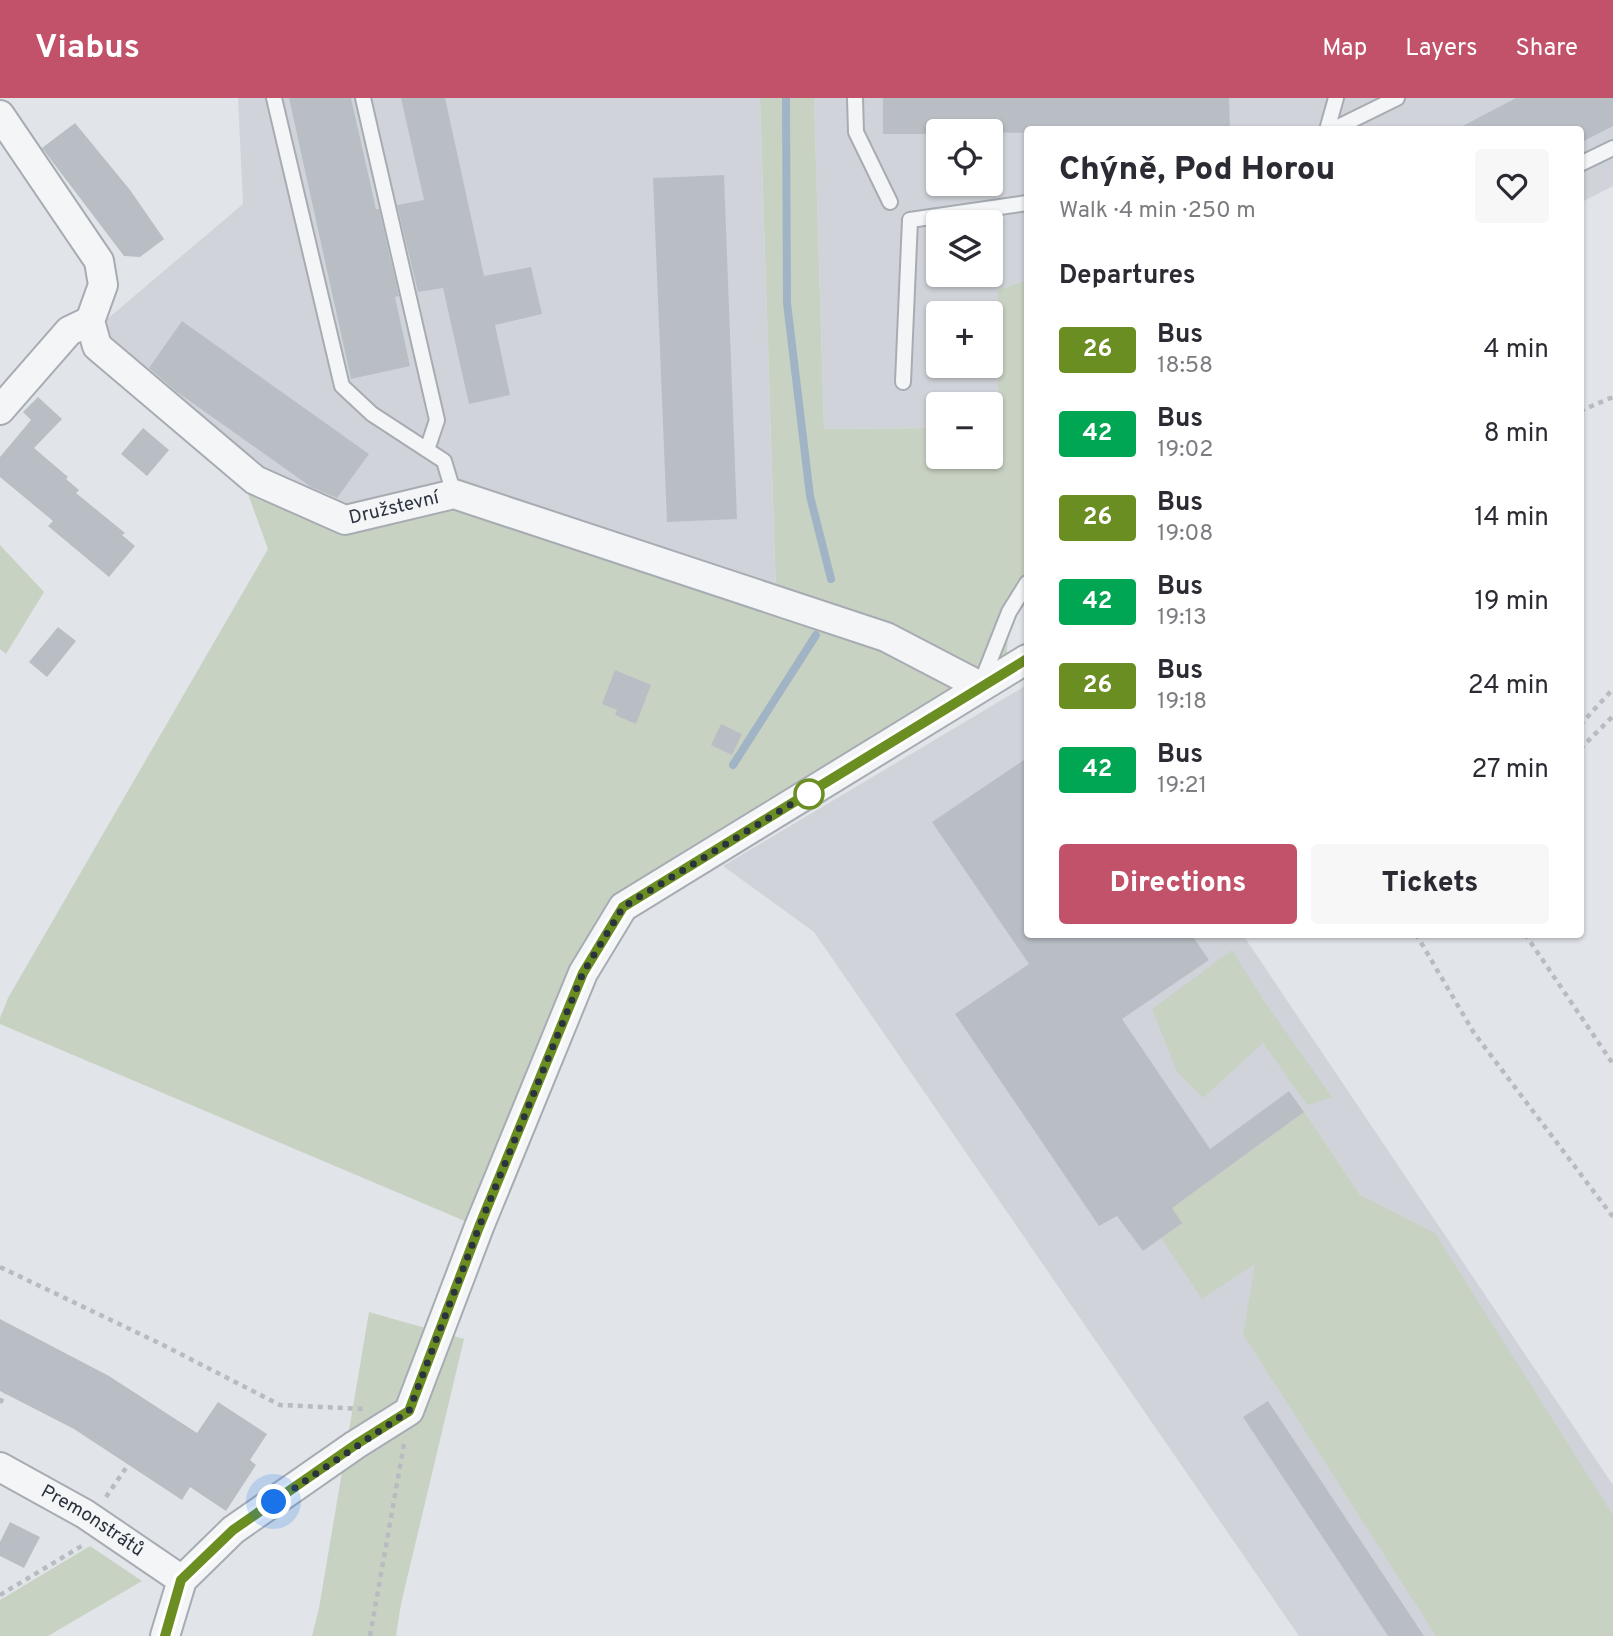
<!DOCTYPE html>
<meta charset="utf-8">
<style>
body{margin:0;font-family:Overpass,sans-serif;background:#f7f7f7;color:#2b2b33;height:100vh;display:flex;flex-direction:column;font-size:26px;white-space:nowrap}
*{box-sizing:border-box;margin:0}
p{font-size:23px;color:#7c7c81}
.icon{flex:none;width:38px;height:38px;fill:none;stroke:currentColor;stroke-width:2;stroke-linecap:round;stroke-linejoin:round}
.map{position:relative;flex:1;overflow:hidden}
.side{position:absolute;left:1024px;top:28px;width:560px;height:812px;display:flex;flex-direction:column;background:#fff;border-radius:7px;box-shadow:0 2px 5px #0004}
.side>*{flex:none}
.badge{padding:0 14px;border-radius:5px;font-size:24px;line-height:46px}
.controls{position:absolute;left:926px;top:21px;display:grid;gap:14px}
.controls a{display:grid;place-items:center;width:77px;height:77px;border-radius:7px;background:#fff;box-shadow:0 2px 5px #0004;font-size:35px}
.you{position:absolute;width:35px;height:35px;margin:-18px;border:5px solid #fff;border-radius:50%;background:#1a73e8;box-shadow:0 0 0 10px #1a73e833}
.map>.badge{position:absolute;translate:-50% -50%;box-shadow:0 0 0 4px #fff}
h2{padding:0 35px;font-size:26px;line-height:63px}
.round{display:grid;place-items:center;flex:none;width:74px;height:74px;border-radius:7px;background:#f7f7f7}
.overview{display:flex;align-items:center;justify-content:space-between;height:119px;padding:0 35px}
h1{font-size:33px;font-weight:800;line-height:52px}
.button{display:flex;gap:14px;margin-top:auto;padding:14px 35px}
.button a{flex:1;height:80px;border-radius:7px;background:#c2526a;color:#fff;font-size:28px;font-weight:800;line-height:80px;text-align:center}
.button a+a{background:#f7f7f7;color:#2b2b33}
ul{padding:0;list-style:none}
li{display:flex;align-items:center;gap:21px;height:84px;padding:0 35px}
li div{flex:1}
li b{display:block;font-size:26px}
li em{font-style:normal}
li .badge{min-width:77px;font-weight:700;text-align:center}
header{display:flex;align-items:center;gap:42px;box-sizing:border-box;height:98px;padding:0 35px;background:#c2526a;color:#fff}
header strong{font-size:33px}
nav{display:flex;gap:38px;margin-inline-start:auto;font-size:24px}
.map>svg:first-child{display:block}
.built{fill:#d0d4da;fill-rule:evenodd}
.green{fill:#c8d2c3}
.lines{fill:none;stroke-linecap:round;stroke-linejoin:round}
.stream{stroke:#a0b4c5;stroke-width:8}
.building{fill:#b9bec5}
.lane-casing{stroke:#a7acb3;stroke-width:18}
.street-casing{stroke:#a7acb3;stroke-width:32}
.path{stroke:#b8bbc0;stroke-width:4.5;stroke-dasharray:5 5;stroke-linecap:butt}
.lane{stroke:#f4f5f7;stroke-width:14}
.street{stroke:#f4f5f7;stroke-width:28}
.line-casing{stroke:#fff;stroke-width:16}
.line{stroke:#6b8e23;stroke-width:10}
.walk{stroke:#2b333f;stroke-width:7;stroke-dasharray:0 12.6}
.stop-dot{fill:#fff;stroke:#6b8e23;stroke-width:3.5}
.labels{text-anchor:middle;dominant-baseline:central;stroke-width:7;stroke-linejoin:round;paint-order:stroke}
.street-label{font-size:19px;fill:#2b333f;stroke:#f1f3f6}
</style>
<header>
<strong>Viabus</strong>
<nav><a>Map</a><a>Layers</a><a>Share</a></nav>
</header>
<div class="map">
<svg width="1613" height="1538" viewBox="0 0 1613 1538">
<rect width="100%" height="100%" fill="#e1e5e9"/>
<path class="built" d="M238 0H760L776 496 342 416 233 355 109 246 106 222 243 106Z
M814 0H1613V88L1580 105V32H1027V182L998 192V330H991L990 306H938V330L824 331ZM938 33H990V86H938ZM938 124H990V177H938ZM938 215H990V268H938Z
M1027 587V836L1243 837 1613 1387V1538H1299L814 834 723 768Z"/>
<path class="green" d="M760 0H814L824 331 938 330V359H990L991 330 998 329V192L1027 182V485L1009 514 1006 572 623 809 479 1129 0 926V920L8 900 268 451 233 355 342 416 461 381 776 495Z
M0 447 44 494 6 556 0 551Z
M1232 852 1262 900 1332 999 1307 1007 1263 945 1203 1000 1177 974 1152 911Z
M1304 1014 1360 1097 1435 1135 1613 1417V1538H1436L1243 1236 1255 1166 1202 1201 1151 1125Z
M369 1214 464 1241 401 1506 396 1538H312L319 1510Z
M90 1448 142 1483 48 1538H0V1502Z"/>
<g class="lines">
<path class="stream" d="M786 0 787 205 810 398 831 481
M733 667 816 537"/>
</g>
<path class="building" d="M289 0H351L376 111H379L399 198 395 199 410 268 351 281Z
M401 0H445L484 178 531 169 542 216 495 227 510 297 469 306 443 190 418 194 397 107 424 102Z
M883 0H1229L1230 32H1027V35L938 33V36H883Z
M1516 0H1613V28L1580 45V32H1455Z
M75 25 130 92 164 141 140 159 124 158 42 50Z
M724 77 737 421 667 424 653 80Z
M182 223 369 356 337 400 311 389 177 294 149 270Z
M38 299 62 321 34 350 68 379 66 381 79 392 76 395 125 435 122 437 135 448 109 479 48 428 53 423 0 379V359L31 322 23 314Z
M143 330 169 352 147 378 121 356Z
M58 529 76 543 47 579 29 564Z
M615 572 651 587 636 626 615 617 617 612 602 606Z
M721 626 742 636 732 657 711 647Z
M1027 660V836H1191L1209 862 1122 921 1210 1051 1289 993 1304 1014 1172 1110 1182 1125 1143 1153 1117 1118 1099 1128 955 916 1029 866 932 724Z
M0 1221 109 1278 197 1335 218 1304 267 1336 250 1362 256 1367 226 1413 190 1389 182 1402 74 1331 0 1293Z
M1268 1303 1424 1538H1388L1243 1319Z
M10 1424 40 1439 24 1470 0 1458V1444Z"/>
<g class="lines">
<g class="lane-casing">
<path id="lane" d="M274 0 342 288 372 316 444 363 454 396
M363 0 437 322 427 352
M855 0 856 34 890 104
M1327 32 1336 0
M1332 32 1397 0
M1580 66 1613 50
M903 284 910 122 1027 105
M981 585 1009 514 1027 485"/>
</g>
<g class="street-casing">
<g id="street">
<path id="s1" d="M0 17 99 163 103 187 90 223 97 248 255 382 345 422 454 396 886 539 980 588"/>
<path d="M0 312 69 233 90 223"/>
<path id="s2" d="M0 1369 85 1416 182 1482"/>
<path d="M165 1538 182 1482 233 1432 355 1347 409 1313 479 1129 583 875 623 809 1027 561"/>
</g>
</g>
<path class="path" d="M1580 313 1613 299
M1580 627 1613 591
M1580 651 1613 618
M1416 836 1474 935 1613 1119
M1525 836 1613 966
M0 1169 163 1247 280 1307 364 1311
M0 1305 5 1296
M106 1399 128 1367
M0 1497 85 1446
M370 1538 404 1346"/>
<use href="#lane" class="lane"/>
<use href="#street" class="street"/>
</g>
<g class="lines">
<g class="line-casing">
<path id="line" d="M165 1538 181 1482 233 1432 355 1347 409 1313 479 1129 583 875 623 809 1027 561"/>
</g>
<use href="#line" class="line"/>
<path class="walk" d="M274 1404 409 1313 479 1129 583 875 623 809 811 694 809 696"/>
</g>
<circle class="stop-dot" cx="809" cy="696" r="14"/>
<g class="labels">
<g class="street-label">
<text stroke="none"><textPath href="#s1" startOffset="621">Družstevní</textPath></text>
<text stroke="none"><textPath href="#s2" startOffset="107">Premonstrátů</textPath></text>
</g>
</g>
</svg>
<div class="controls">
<a><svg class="icon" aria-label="locate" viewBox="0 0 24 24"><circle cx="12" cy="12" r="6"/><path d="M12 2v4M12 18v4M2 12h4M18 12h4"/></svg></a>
<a><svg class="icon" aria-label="layers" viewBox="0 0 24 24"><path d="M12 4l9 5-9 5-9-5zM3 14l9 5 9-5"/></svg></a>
<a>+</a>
<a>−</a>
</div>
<div class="you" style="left:274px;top:1404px"></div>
<section class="side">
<div class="overview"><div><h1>Chýně, Pod Horou</h1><p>Walk · 4 min · 250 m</p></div><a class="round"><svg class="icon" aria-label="heart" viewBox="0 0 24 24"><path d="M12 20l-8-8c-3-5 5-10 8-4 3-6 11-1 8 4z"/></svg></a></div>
<h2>Departures</h2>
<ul>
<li><span class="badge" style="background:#6b8e23;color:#fff">26</span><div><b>Bus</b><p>18:58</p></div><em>4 min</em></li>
<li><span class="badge" style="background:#00a651;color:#fff">42</span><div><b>Bus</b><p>19:02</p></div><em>8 min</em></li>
<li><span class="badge" style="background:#6b8e23;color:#fff">26</span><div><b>Bus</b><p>19:08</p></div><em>14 min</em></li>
<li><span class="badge" style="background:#00a651;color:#fff">42</span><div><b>Bus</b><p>19:13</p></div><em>19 min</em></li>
<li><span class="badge" style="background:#6b8e23;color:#fff">26</span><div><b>Bus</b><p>19:18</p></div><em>24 min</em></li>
<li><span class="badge" style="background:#00a651;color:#fff">42</span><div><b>Bus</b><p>19:21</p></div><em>27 min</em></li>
</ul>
<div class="button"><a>Directions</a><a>Tickets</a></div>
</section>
</div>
